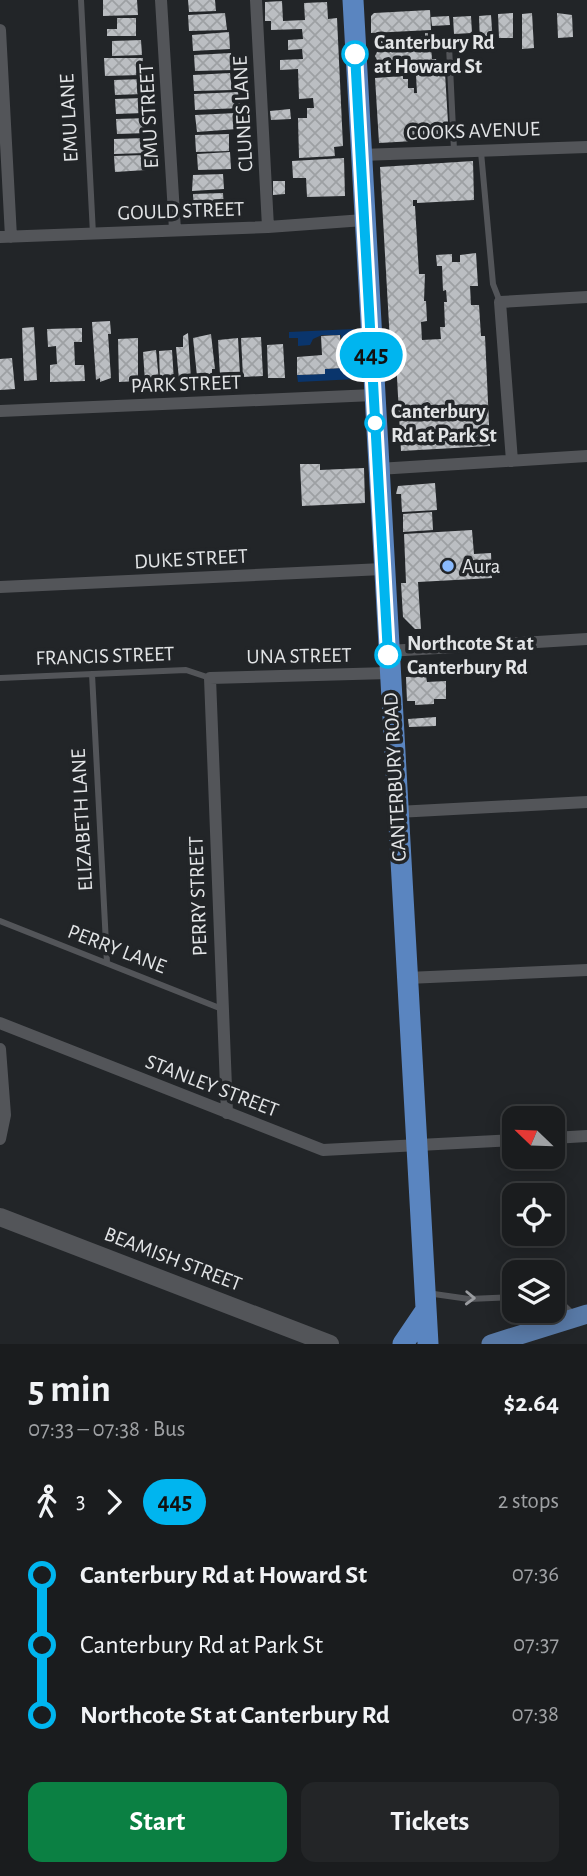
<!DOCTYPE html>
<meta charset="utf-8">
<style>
body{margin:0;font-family:"Alegreya Sans",sans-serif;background:#232527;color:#f1f3f6;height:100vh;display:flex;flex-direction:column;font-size:26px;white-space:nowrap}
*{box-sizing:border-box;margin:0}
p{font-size:23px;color:#9fa1a4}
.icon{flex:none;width:38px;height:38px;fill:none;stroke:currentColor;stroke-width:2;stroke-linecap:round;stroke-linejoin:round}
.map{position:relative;height:1344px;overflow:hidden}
.side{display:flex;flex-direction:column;background:#1a1c1e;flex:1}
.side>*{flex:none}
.badge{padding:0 14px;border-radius:23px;font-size:24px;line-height:46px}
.needle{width:46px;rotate:293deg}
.controls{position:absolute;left:502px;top:1106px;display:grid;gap:14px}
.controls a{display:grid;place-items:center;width:63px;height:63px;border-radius:14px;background:#1a1c1e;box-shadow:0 4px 18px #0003,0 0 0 2px #383a3c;font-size:35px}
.map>.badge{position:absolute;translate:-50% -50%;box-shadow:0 0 0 4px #fff}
.legs{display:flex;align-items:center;gap:10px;height:77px;padding:0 28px;font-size:23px}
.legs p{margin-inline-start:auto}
.headline{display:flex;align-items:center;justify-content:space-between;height:119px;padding:0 28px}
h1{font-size:38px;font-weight:600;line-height:52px}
.cta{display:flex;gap:14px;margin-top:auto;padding:14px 28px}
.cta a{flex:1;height:80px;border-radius:14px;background:#0b8043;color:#fff;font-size:28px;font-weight:600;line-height:80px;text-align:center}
.cta a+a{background:#232527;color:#f1f3f6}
ul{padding:0 28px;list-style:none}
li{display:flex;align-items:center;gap:24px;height:70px;font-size:26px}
li i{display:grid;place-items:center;width:10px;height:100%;margin:0 9px;background:currentColor}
li i::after{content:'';width:18px;height:18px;margin:-9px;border:5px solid;border-radius:50%;background:#1a1c1e}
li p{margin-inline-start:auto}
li:first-child i{background:linear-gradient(#0000 50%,currentColor 0)}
li:last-child i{background:linear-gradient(currentColor 50%,#0000 0)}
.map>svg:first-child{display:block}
.green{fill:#0a356c}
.building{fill:url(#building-cross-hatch)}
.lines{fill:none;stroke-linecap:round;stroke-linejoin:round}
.service{stroke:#535559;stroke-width:6}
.minor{stroke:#535559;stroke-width:12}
.secondary{stroke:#535559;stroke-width:18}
.primary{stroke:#5879a6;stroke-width:19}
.trunk{stroke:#5a85c0;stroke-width:21}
.oneway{stroke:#9a9ca0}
.line-1-casing{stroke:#fff;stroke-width:16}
.line-1{stroke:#00b5ef;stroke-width:10}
.stop-1-dot{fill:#fff;stroke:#00b5ef;stroke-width:3.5}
.poi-dot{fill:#8abafc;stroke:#222528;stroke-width:2.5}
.labels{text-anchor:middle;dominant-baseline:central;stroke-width:7;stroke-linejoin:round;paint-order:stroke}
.stop-label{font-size:21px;font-weight:bold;fill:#e2e4e6;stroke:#222528;text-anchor:start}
.street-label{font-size:21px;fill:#e2e4e6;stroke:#222528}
.poi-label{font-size:21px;fill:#e2e4e6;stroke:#222528;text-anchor:start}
</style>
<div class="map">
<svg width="587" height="1344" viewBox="0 0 587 1344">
<defs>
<pattern id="building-cross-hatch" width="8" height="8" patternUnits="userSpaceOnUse" patternTransform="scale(1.75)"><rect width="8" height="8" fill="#bbbec2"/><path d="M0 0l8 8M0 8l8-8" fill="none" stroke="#9da0a3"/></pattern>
</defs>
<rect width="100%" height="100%" fill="#222528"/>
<path class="green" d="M354 329 356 379 298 382 297 375 324 374 325 369 342 368 341 335H322L313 339 310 345 298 346V338H289V332Z"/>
<path class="building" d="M103 0H137L138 15 103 16Z
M188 0H215L216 11 189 12Z
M282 1 283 21 305 20 304 3 327 2 328 19 337 18 343 146 334 147 335 156 299 158 298 118H307V108H314L313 98 299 99 298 69 280 70V60L303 59 302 49 288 50V40L303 39 302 29 271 30V21H265V2Z
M430 10 431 30 371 33V16L374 13Z
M225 13 227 30 189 31 188 15Z
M513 13V38H499L498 14Z
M532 13 534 48 522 49V14Z
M557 13 572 15 573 37 558 38Z
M491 15 493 43 480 44 479 16Z
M449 16 450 25 432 26 431 17Z
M471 16 472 33 454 34 453 17Z
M117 18H136V36H107V29H117Z
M229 32 230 49 193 51 192 35Z
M425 33 437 34 436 46H431L432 59H436L439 67 437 72 427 73V71L389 73V75L378 74 377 60 375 56 377 52 376 37 387 35V38L425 36Z
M141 40 142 55 112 56V41Z
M231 53 233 70 195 71 194 55Z
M104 58H143L141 75 105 76Z
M230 73 232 90 194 91 193 75Z
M445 73 449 139 379 143 375 78 403 76V79H408V88H414V93H417L416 75Z
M143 79V94L115 95 114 80Z
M238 92 240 108 195 110 194 94Z
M143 98 144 113 116 114 115 99Z
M290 109 291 119 271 120 270 111Z
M236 113 237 129 197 132 195 115Z
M148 118V133L117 134 116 119Z
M229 134V151L196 152 195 135Z
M145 138 146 153 114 154V139Z
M230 152 231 169 198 170 197 154Z
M146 155V170L115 172 114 156Z
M344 158 345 196 307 197 306 178H293L292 161Z
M473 161 474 200 417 203V200H413V206H415L419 274H425L424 301H426L427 321 421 322 422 340 441 339 440 327H445L444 302H447L446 290 443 291 442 266H437L436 255 452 254V262H460V255L476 253 478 286H470L471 305H479L481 336H485L490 446 401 451 395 341 390 342 380 167Z
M223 174 224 189 192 191 193 175Z
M273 181H285V194L273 195Z
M223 193 224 209 194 210 193 194Z
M110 321 111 334H108L111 378 100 382V378L96 380 92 322Z
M34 327 37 380 24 381 22 328Z
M82 328V342H74L75 365H84L85 381 50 382V365L57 364 56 346 48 347 47 329Z
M188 333 191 379 179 380 176 347H183V336Z
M211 334 215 369H212V374L197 376 193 338Z
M340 335 342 368 325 369V374L297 375V357L322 355 321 336Z
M261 337 263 376 243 377 241 338Z
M138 338V381L119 382 118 339Z
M238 338 240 374 220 375 218 340Z
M283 344 285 378H268L267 345Z
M156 350 159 381 145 382 143 352Z
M172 350 174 381 160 382 159 351Z
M12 358 15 389 0 390V359Z
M300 464H320V470L364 468 365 503 302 506Z
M435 483 437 510 402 512 401 494H396L398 486Z
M432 512 433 530 403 532V514Z
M472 530 474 554 491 553 492 578 418 582 421 629H415L403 617 401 583H406L404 534Z
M426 676 427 682 446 681V699H434V704L415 705V701H407L406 677Z
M436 717V726L409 727 408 719Z"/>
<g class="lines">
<path class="service" d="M81 0 93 234
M449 46 454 150
M481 152 493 284 500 302
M92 674 107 963
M0 678 186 670 210 678
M0 921 222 1009
M427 1293 469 1299 514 1297
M553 1295 574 1315"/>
<path class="minor" d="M161 0 175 230
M256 0 268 227
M0 30 11 237
M361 155 587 147
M0 237 268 227 364 220
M0 411 374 395
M512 461 500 302 587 297
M378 469 587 456
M0 587 383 569
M388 651 587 639
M397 812 587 802
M407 978 587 970
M0 1023 323 1150 514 1140
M0 1049 5 1115 0 1139
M227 1113 210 678 389 673
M553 1138 587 1136"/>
<path class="secondary" d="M0 1217 330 1344"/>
<path class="primary" d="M491 1344 587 1314"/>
<path class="trunk" d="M353 0 428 1344
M403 1344 426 1310"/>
</g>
<defs><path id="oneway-chevron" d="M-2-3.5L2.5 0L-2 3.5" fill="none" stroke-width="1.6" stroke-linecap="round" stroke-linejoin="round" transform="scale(1.75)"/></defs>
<use class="oneway" href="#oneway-chevron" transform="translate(470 1298) rotate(2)"/>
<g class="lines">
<g class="line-1-casing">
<path id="line-1" d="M355 54 388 655"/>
</g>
<use href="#line-1" class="line-1"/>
</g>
<g class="stop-1-dot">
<circle cx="355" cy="54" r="12"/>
<circle cx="375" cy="423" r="9"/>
<circle cx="388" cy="655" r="12"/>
</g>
<circle class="poi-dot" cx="448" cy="566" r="7"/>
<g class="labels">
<g class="stop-label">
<text x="374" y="42">Canterbury Rd<tspan x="374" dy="24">at Howard St</tspan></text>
<text x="391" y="411">Canterbury<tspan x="391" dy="24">Rd at Park St</tspan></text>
<text x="407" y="643">Northcote St at<tspan x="407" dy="24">Canterbury Rd</tspan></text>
</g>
<g class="street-label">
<text transform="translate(243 114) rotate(-93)">CLUNES LANE</text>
<text transform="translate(149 116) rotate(-93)">EMU STREET</text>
<text transform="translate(69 118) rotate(-93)">EMU LANE</text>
<text transform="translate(473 131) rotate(-2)">COOKS AVENUE</text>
<text transform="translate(181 211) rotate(-2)">GOULD STREET</text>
<text transform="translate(186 384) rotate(-2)">PARK STREET</text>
<text transform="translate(191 559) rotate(-3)">DUKE STREET</text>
<text transform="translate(105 656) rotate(-2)">FRANCIS STREET</text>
<text transform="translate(299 656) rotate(-1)">UNA STREET</text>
<text transform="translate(395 777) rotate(-93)">CANTERBURY ROAD</text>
<text transform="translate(82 820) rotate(-93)">ELIZABETH LANE</text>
<text transform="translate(198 896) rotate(-92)">PERRY STREET</text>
<text transform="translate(117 949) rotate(21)">PERRY LANE</text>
<text transform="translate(212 1086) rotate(21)">STANLEY STREET</text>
<text transform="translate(173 1259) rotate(21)">BEAMISH STREET</text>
</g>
<g class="poi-label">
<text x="462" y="566">Aura</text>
</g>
</g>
</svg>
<div class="controls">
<a><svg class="needle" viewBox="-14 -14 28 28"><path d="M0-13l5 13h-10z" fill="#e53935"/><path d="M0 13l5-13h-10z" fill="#9fa1a4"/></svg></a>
<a><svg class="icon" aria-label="locate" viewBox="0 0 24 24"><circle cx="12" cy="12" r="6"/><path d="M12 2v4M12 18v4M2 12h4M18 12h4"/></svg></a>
<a><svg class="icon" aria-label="layers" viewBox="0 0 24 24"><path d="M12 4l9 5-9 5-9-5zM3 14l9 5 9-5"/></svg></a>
</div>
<b class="badge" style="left:371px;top:355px;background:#00b5ef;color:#111">445</b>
</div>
<section class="side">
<div class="headline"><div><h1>5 min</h1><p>07:33 – 07:38 · Bus</p></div><b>$2.64</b></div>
<div class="legs"><svg class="icon" aria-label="walk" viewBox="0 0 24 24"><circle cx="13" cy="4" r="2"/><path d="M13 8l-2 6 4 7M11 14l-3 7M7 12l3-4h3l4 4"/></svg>3<svg class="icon" aria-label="forward" viewBox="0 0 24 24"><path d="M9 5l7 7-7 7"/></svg><b class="badge" style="background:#00b5ef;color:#111">445</b><p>2 stops</p></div>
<ul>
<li><i style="color:#00b5ef"></i><b>Canterbury Rd at Howard St</b><p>07:36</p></li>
<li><i style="color:#00b5ef"></i><span>Canterbury Rd at Park St</span><p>07:37</p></li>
<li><i style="color:#00b5ef"></i><b>Northcote St at Canterbury Rd</b><p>07:38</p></li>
</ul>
<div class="cta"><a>Start</a><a>Tickets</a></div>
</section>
